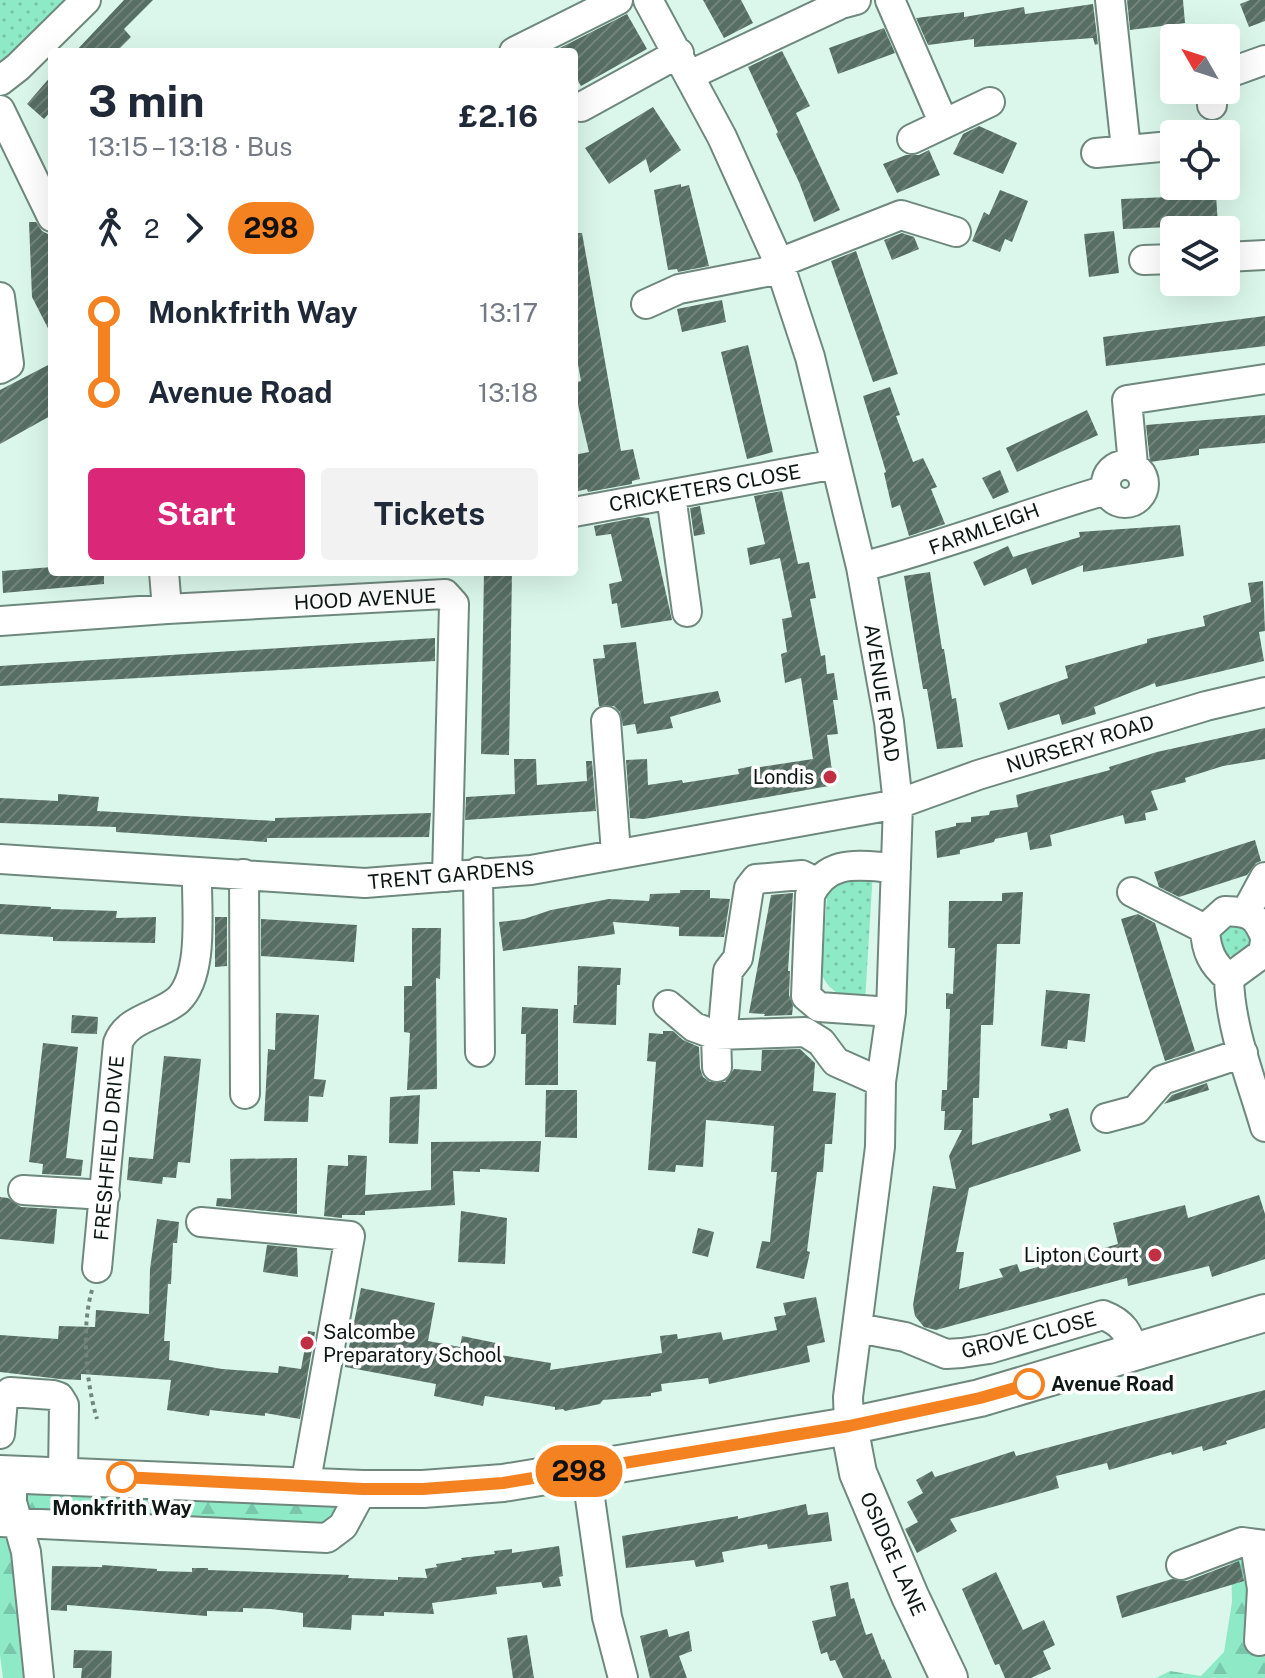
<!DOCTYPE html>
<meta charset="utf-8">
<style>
body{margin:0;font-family:"Public Sans",sans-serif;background:#f2f2f3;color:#1f2937;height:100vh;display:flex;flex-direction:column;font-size:30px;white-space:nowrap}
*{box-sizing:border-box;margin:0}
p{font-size:26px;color:#747a83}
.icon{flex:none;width:44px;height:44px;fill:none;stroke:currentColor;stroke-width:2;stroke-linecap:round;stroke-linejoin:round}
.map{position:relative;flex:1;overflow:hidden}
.panel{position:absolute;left:48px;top:48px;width:530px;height:528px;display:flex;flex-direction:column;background:#fff;border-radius:8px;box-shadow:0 8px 32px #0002}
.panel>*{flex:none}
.badge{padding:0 16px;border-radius:26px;font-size:28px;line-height:52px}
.needle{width:52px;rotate:309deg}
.controls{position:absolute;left:1160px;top:24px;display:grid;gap:16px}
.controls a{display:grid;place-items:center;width:80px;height:80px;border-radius:8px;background:#fff;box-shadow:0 8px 32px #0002;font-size:40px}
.map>.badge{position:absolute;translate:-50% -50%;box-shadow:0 0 0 4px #fff}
.legs{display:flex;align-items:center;gap:12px;height:88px;padding:0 40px;font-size:26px}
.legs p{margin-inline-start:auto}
.head{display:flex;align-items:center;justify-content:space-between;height:136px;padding:0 40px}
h1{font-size:44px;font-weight:700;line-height:60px}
.action{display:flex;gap:16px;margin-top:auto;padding:16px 40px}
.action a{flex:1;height:92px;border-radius:8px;background:#db2777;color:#fff;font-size:32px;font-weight:700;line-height:92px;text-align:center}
.action a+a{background:#f2f2f3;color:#1f2937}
ul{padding:0 40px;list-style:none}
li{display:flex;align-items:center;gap:28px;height:80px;font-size:30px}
li i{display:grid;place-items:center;width:12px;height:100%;margin:0 10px;background:currentColor}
li i::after{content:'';width:20px;height:20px;margin:-10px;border:6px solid;border-radius:50%;background:#fff}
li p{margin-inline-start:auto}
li:first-child i{background:linear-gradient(#0000 50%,currentColor 0)}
li:last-child i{background:linear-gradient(currentColor 50%,#0000 0)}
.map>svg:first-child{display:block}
.green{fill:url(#green-dots)}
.forest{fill:url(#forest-firs)}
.building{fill:url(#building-hatch)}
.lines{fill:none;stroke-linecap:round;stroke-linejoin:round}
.minor-casing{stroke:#6f887d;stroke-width:32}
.major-casing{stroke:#6f887d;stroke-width:40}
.path{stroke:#73867e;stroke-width:4;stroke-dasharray:4 4;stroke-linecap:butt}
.minor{stroke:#fff;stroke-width:28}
.major{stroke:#fff;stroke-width:36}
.line-1-casing{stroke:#fff;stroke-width:18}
.line-1{stroke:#f58220;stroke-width:12}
.poi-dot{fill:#c02f43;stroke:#fff;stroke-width:3}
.stop-1-dot{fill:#fff;stroke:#f58220;stroke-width:4}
.labels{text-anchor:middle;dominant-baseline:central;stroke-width:7;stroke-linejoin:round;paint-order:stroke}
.street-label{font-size:20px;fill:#0d1713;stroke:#fff}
.poi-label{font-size:20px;fill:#0d1713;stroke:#fff;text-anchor:end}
.stop-label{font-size:20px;font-weight:bold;fill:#0d1713;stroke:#fff;text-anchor:start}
</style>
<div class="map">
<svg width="1265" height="1678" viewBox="0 0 1265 1678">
<defs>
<pattern id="green-dots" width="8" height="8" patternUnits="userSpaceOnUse" patternTransform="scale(2)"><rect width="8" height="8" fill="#8ee9c7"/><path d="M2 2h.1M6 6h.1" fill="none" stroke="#79c7aa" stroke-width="1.8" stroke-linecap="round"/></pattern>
<pattern id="forest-firs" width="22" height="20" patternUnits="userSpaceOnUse" patternTransform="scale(2)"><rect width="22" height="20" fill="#8ee9c7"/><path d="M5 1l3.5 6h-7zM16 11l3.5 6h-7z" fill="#79c7aa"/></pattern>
<pattern id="building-hatch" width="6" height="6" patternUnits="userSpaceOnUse" patternTransform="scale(2)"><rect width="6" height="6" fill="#566e64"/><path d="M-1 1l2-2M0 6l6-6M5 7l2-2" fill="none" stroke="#73847d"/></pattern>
</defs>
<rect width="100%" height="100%" fill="#dbf7eb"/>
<path class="green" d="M0 0H71L0 71Z
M873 871 865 1002C846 1001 828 991 821 973L828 884Z
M1218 940a16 16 0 1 1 32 0a16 16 0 1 1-32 0Z"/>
<path class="forest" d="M26 1493 343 1498 335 1524 33 1512 26 1506Z
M0 1534H7L12 1539 29 1678H3L0 1655Z
M1265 1553V1678H1156L1170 1671 1201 1676 1224 1652 1232 1602 1231 1555Z"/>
<path class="building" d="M124 0H153L124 29 131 37 116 52H75Z
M703 0H741L753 23 724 38Z
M1127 0H1183L1185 23 1130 30Z
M1250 0H1265V21L1249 27 1240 4Z
M1093 4 1098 44 1095 45 1093 38 974 47V39L928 45 916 18 964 12V17L1024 7 1025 14Z
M627 14 647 49 581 86 574 74V52H552Z
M884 28 895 53 838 74 829 48Z
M782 51 810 106 796 113 840 210 814 222 799 182 776 134 778 132 748 67Z
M52 75V110L44 119 27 104Z
M653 107 681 150 650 173 646 159 609 184 585 148Z
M979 126 1017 143 1003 174 953 154 963 134Z
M929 150 940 175 897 193 883 164 906 155H919Z
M681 184V187L689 185 709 266 678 272 677 269 668 270 654 190Z
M1000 190 1028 201 1012 242 1005 239 1000 252 972 241 984 212 989 215Z
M1216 195 1218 225 1123 229 1121 199Z
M29 222H36L42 231 52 236V336L32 297Z
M1114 231 1119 273 1089 277 1084 234Z
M574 233H582L621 451 633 449 640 479 632 481V484L588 492 587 489 574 492V455L589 452 574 388V383L581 381 574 342Z
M902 233 914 237 919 249 892 260 884 240Z
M856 251 898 374 873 382 831 261Z
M722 300 726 322 682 332 677 309Z
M1265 316V346L1106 366 1103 337Z
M748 345 773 452 747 459 721 352Z
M52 363V415L0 444V390Z
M890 387 900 415 896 416 913 462 923 458 937 487 931 489 945 524 909 536 900 505 892 508 884 473 886 472 863 396Z
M1087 410 1098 435 1017 472 1006 448Z
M1265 415V443L1199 449V455L1150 462 1146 425Z
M1000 470 1009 492 993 499 982 478Z
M782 491 798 564 809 562 816 598 810 599 821 656 825 655 827 674 834 673 838 700H833L838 734 827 735 834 785 644 819 630 818 626 760 647 759 648 785 682 780 683 783 739 774 738 769 753 766 754 768 813 759 801 678 785 683 781 654 787 652 782 619 792 617 780 558 750 565 747 548 765 544 754 496Z
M700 506 705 534 694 536 690 508Z
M639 517 649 518 672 620 621 628 617 603 612 604 609 584 622 581 611 534 596 536 594 526Z
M1180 525 1184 556 1083 572V565L1032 585 1026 568 984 586 973 562 1008 546 1013 557 1080 537 1079 532Z
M52 567V572H104V584L3 593 2 571Z
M484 572H512L509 755 481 754Z
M930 572 942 649H944L952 699 956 698 963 747 937 749 927 689H923L904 576Z
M1263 581 1265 631 1259 632 1264 661 1156 687 1155 683 1094 707 1096 714 1062 725 1059 714 1008 730 999 703 1068 678 1065 666 1147 643V639L1205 626 1203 616 1251 602 1248 583Z
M435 638V661L0 686V666Z
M636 642 644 704 718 691 721 702 670 717 673 728 637 734 635 724 623 726 620 712 614 706H599L593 659 605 658 603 645Z
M1265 728V759L1223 766 1185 778 1186 782 1151 791 1158 810 1145 813 1146 820 1125 824 1123 815 1050 835 1052 846 1030 850 1027 832 995 839 994 842 960 850V854L937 858 935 831 956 826V823L971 822V817L989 815 990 811 1018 807 1016 795 1110 770 1109 767 1157 752Z
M514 759H536L537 785 587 781 586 761H592L596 811 465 820 466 797 515 794Z
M58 794 99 797 97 811 275 821V818L431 813 429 837 267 838V842L116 832V827L0 823V798L58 801Z
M1255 840 1261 861 1256 863 1247 875 1179 897 1159 887 1154 872Z
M680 890H710V898L730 899 724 937 679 936V927L613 922 615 934 503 951 499 922 524 919 551 910 609 899 649 901 650 894 680 893Z
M1023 892 1020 944H997L993 1025H981L979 1098H973L972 1145 1051 1120 1049 1114 1068 1108 1081 1151 969 1188 956 1252H964L959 1289 1003 1277 999 1269 1017 1264 1020 1272 1118 1244 1113 1223 1185 1205 1188 1218 1259 1195 1265 1214V1259L1212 1277 1209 1266 1128 1286 1127 1278 936 1330 924 1327 915 1316 913 1305 933 1186 956 1189 949 1156 962 1130H944L945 1111H941L942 1090H947L950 1009H946V993L953 994 955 948H948L949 901H1002V893Z
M793 893 788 971H790L789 995 793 1006 792 1015 764 1016 765 1014 749 1013 771 895Z
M0 904 51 907V909L117 911 116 918 156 917 155 943 53 941V937L0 934Z
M1138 914 1155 923 1195 1051 1165 1061 1121 919Z
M215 917H227V966L215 967Z
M261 919 357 925 354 962 261 956Z
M412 928H441L440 979 436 978 437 1089 407 1090 410 1033 404 1032V986H412Z
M578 966 621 968 620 985H617L616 1025 573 1023 574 1005H577Z
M1046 990 1090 994 1085 1042 1068 1040 1067 1049 1041 1046Z
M522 1007 558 1009V1085H525L526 1034H521Z
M276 1013 319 1015 314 1079 326 1080 323 1097 309 1096 308 1122 264 1121 268 1049 275 1050Z
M72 1015 98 1017 97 1034 71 1033Z
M663 1031H673L683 1040 699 1047 700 1068 703 1077 710 1082H725L734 1069 761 1071 762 1050 800 1049 815 1063 813 1091 836 1093 832 1144H825L823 1172H817L807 1251 810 1252 804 1279 756 1268 762 1241 770 1242 777 1172H771L774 1126 706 1120 703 1167 676 1165 675 1172 648 1170 656 1062 647 1061 649 1033 663 1034Z
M43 1043 78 1047 66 1158 83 1160 81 1176 42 1174 43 1164 29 1162Z
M164 1056 201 1059 190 1163 178 1162 176 1178 163 1177 162 1184 127 1180 129 1157 153 1159Z
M1207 1083 1209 1090 1164 1104 1172 1095Z
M546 1090H577V1138L545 1137Z
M420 1095 418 1144 389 1143 390 1097Z
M541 1141 539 1172 480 1169V1172L453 1171 455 1205 365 1211V1215H342V1218L324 1216 328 1165 348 1166V1155L367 1156 365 1195 431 1190V1142Z
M297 1158V1214L216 1206 217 1198 231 1199 230 1159Z
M0 1197 8 1198 21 1207 57 1209 54 1244 0 1239Z
M461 1211 507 1218 505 1264 458 1262Z
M157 1219 179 1222 177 1243H173L171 1284H168L164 1341H170L169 1360 222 1369 278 1373 279 1366 301 1369 308 1331 315 1332 300 1419 265 1413V1416L210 1410 209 1416 167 1410 171 1380 81 1374V1380L60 1379 0 1372V1335L58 1339 59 1326 95 1327 96 1310 149 1314 150 1269Z
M698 1228 714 1232 708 1257 692 1253Z
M267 1245 297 1248 298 1277 263 1272Z
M361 1288 435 1303 428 1341 460 1347 462 1336 496 1343 494 1354 551 1363 550 1370 662 1353 660 1336 677 1334 678 1339 721 1332 723 1340 777 1330 774 1317 786 1315 783 1303 816 1297 825 1342 807 1346 810 1362 709 1384 708 1378 661 1384 662 1391 651 1393V1396L603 1400 600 1404 565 1411 563 1409 555 1410V1407L485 1396 483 1406 434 1396 436 1384 345 1367Z
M1265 1390V1428L1226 1441 1227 1444 1203 1451 1202 1446 1172 1455 1171 1452 1109 1470 1107 1463 1056 1476 1059 1488 950 1519 957 1531 917 1553 905 1529 918 1522 907 1502 923 1493 916 1480 932 1471 935 1477 1014 1451 1016 1456Z
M806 1504 808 1515 828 1512 832 1541 768 1549 767 1544 722 1552 724 1562 696 1567 694 1560 626 1568 622 1536 738 1516V1519Z
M559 1546 563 1576 559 1577 561 1586 543 1588 541 1582 496 1587 497 1594 432 1603 434 1614 384 1612V1616L352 1615 351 1630 303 1627V1613L271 1609 243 1608V1612L207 1611V1616L67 1605V1611L51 1610 52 1566 102 1567V1565L157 1569V1571L192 1572V1568H208V1570L349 1575 348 1578 398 1580V1577L427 1578 425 1569 437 1567 436 1564 462 1560 461 1558 495 1554 494 1551 512 1549V1553Z
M1239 1561 1244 1581 1122 1618 1116 1596 1172 1579 1187 1581Z
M996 1572 1023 1630 1044 1620 1055 1645 1043 1651 1051 1669 1031 1678H1005L999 1664 995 1665 962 1589Z
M848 1582 851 1599 854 1598 866 1635 872 1633 882 1660 884 1659 892 1678H843L835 1660 830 1661 827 1652 821 1654 812 1621 836 1616 830 1586Z
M667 1629 669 1637 689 1631 692 1651 679 1656 687 1678H650L640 1636Z
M527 1635 534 1678H513L507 1638Z
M74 1650 112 1651 111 1678H81L82 1668H73Z"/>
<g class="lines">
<g class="minor-casing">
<path id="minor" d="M648 0 722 137 779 263 810 357 861 567 889 722 898 804 891 1012 881 1082 880 1147 848 1397 849 1426
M890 0 944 124
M1110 0 1126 149
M514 52 618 0
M1226 74 1265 60
M690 75 841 4 856 0
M0 81 18 67 86 0
M1211 90 1212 105
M581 107 679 53
M0 110 52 217
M912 139 990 102
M1096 153 1160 147
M1226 257 1265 255
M1144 260 1174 259
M779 263 901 215 956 232
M0 297 9 364 0 369
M646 304 679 289 781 269
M1106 484a19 19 0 1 1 38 0a19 19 0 1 1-38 0Z
M1133 465 1127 400 1265 379
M671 495 687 612
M574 512 836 464
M861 567C944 546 1024 514 1106 490
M164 572 167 609
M0 621 167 609 445 594 454 604 447 877
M606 721 616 853
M0 859 365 883 531 870 898 804 978 775 1206 706 1265 692
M478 872 480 1052
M244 874 245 1094
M1132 892 1205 929
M1246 912 1265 877
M1265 937C1256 914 1249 912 1225 911L1205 929C1206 951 1212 964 1229 978 1230 1028 1251 1079 1265 1127
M1229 978 1263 953 1265 941
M668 1005 694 1027 716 1035 805 1032 821 1042 836 1062 881 1082
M891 1012 819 1007 806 996 810 895C828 857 861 866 896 868
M724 1017 728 971 738 958 749 888 756 879 802 875 816 882
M716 1035 717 1067
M1106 1118 1136 1110 1162 1080 1243 1053
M23 1190 105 1195
M201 1222 350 1236 305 1486
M97 1268 118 1043C127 1018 160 1016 178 1000 205 974 196 907 197 872
M858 1328 905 1337 946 1354 962 1353 989 1349 1103 1315C1124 1323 1128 1333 1135 1353
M0 1434 3 1399 10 1392 53 1395 59 1397 64 1405 63 1475
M586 1470 607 1617 623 1678
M12 1474V1502L26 1552 39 1678
M0 1522 327 1538 343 1526 363 1489
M1255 1544 1262 1589 1259 1641
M1181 1565 1242 1542 1265 1545"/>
</g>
<g class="major-casing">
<path id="major" d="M849 1426 858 1473 910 1596 949 1678
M0 1474 363 1489H423L503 1483 849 1426 980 1398 1265 1313"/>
</g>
<path class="path" d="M92 1290C81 1328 86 1382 97 1419"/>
<use href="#minor" class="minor"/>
<use href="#major" class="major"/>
</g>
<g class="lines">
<g class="line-1-casing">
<path id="line-1" d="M122 1477 363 1489H423L503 1483 849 1426 980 1398 1029 1384"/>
</g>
<use href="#line-1" class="line-1"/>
</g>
<g class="poi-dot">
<circle cx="830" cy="777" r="8"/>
<circle cx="1155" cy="1255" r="8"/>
<circle cx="307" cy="1343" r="8"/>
</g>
<g class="stop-1-dot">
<circle cx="1029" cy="1384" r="14"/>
<circle cx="122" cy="1477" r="14"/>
</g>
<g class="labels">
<g class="street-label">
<text transform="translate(705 488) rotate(-10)">CRICKETERS CLOSE</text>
<text transform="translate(984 529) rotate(-20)">FARMLEIGH</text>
<text transform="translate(365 599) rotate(-3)">HOOD AVENUE</text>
<text transform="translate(882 693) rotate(81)">AVENUE ROAD</text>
<text transform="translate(1080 744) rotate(-17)">NURSERY ROAD</text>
<text transform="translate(451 875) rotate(-5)">TRENT GARDENS</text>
<text transform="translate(109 1148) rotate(-85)">FRESHFIELD DRIVE</text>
<text transform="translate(1029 1335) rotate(-14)">GROVE CLOSE</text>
<text transform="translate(893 1554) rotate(66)">OSIDGE LANE</text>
</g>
<g class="poi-label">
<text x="814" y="777">Londis</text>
<text x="1139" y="1255">Lipton Court</text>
<text x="323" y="1332" text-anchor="start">Salcombe<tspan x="323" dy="23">Preparatory School</tspan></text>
</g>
<g class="stop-label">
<text x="1051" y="1384">Avenue Road</text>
<text x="122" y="1508" text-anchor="middle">Monkfrith Way</text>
</g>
</g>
</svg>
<div class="controls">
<a><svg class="needle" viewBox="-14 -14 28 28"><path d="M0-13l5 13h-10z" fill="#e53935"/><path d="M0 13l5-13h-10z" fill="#747a83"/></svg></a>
<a><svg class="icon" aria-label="locate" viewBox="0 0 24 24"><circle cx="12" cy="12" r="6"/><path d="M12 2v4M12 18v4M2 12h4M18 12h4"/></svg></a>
<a><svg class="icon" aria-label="layers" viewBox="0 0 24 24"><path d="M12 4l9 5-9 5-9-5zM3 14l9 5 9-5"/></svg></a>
</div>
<b class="badge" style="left:579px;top:1471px;background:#f58220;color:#111">298</b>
<section class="panel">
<div class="head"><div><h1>3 min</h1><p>13:15 – 13:18 · Bus</p></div><b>£2.16</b></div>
<div class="legs"><svg class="icon" aria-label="walk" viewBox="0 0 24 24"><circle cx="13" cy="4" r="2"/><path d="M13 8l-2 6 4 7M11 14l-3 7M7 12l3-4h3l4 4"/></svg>2<svg class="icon" aria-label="forward" viewBox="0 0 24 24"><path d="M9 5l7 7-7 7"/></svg><b class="badge" style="background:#f58220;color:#111">298</b></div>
<ul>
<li><i style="color:#f58220"></i><b>Monkfrith Way</b><p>13:17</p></li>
<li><i style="color:#f58220"></i><b>Avenue Road</b><p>13:18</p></li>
</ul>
<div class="action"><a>Start</a><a>Tickets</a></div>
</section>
</div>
